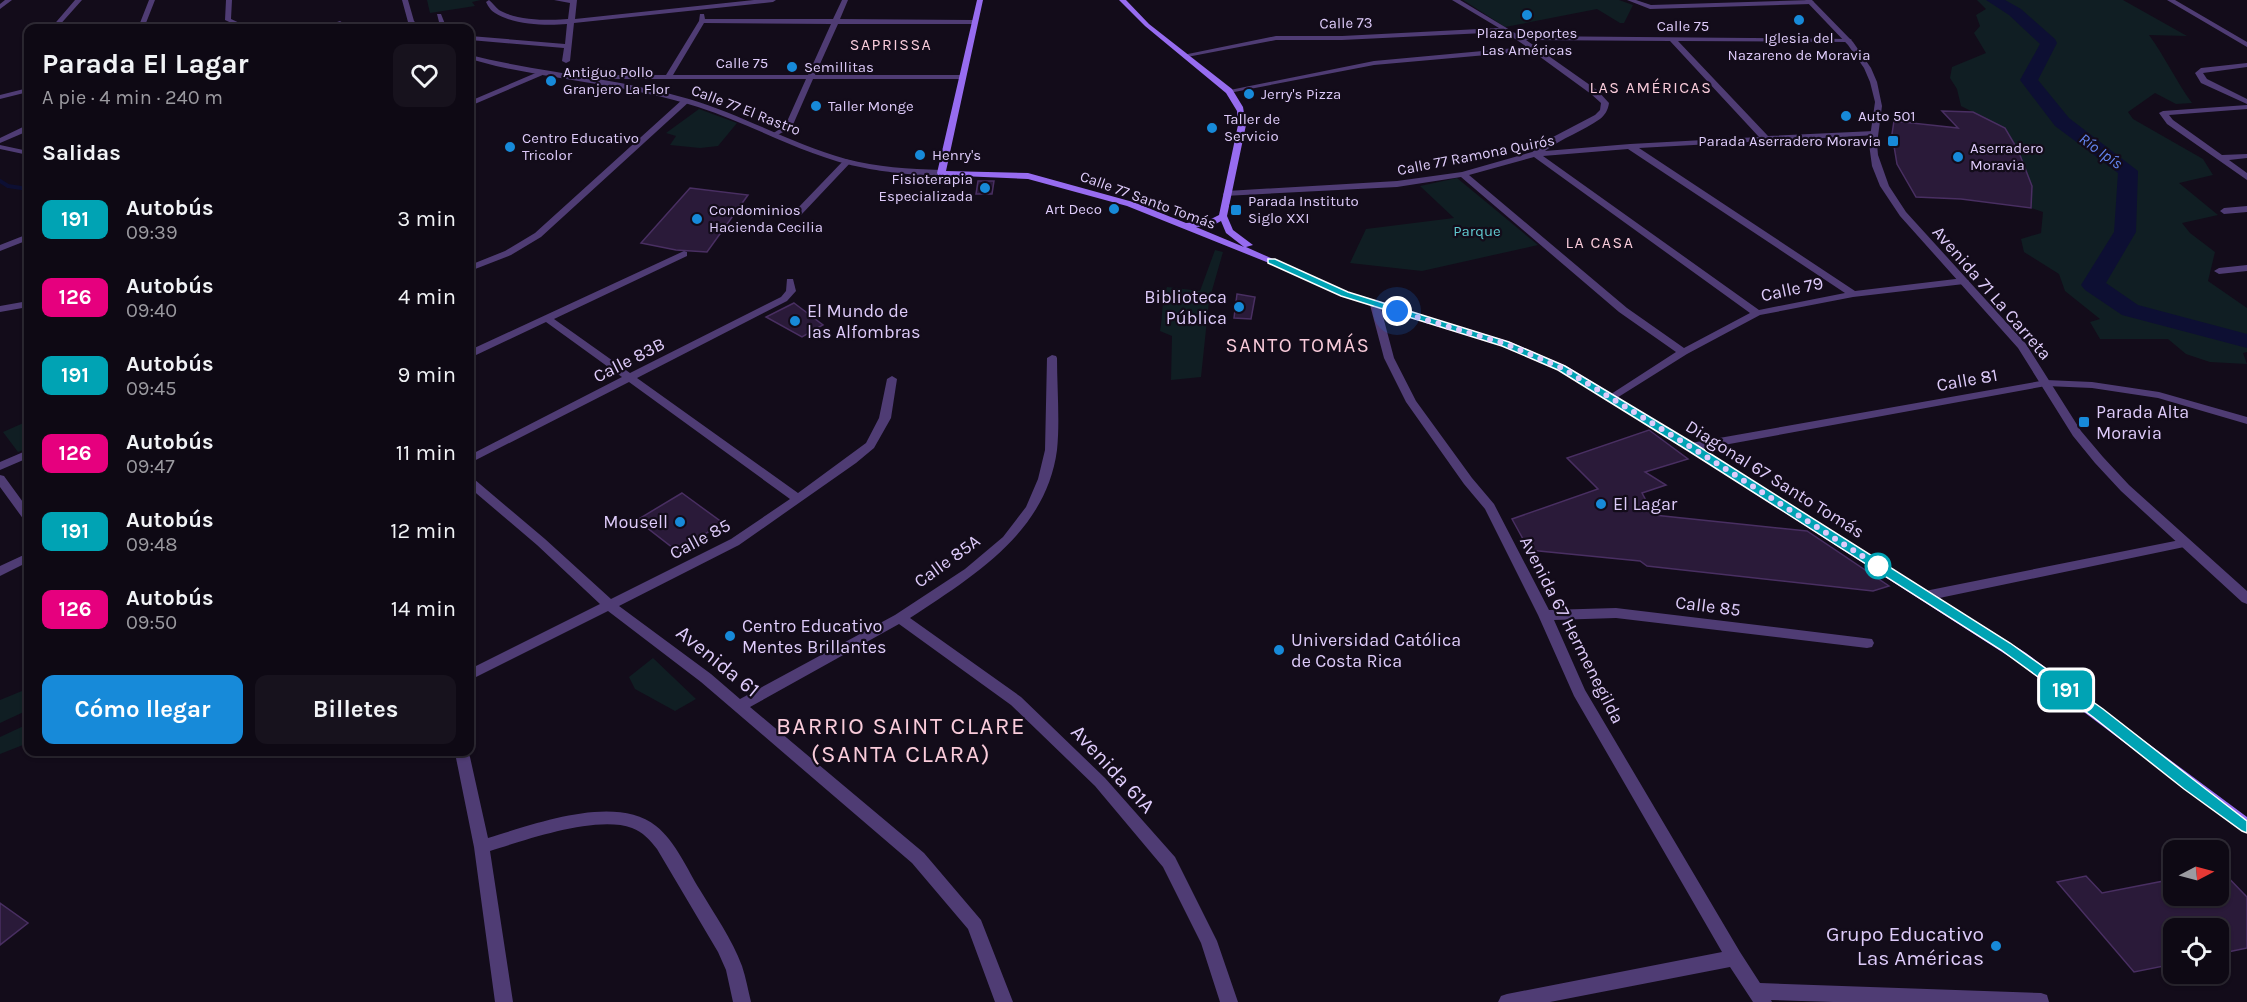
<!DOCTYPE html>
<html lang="es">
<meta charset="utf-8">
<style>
body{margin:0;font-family:Karla,sans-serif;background:#17121d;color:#f1f3f6;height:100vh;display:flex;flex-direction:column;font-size:22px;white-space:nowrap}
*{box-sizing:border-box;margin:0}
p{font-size:20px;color:#9b9aa0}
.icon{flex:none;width:33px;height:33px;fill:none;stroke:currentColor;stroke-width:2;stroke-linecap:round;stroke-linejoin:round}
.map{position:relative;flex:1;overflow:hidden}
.panel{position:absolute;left:24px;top:24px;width:450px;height:732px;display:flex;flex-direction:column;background:#0e0914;border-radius:12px;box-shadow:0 2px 4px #0004,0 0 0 2px #2e2a34}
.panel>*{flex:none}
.badge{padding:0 12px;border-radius:9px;font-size:21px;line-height:39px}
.needle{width:39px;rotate:84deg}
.tools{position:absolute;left:2163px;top:840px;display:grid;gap:12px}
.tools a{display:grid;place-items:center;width:66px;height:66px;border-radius:12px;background:#0e0914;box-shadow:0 2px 4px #0004,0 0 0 2px #2e2a34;font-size:30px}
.you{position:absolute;width:30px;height:30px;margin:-15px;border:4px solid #fff;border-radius:50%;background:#1a73e8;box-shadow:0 0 0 9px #1a73e833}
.map>.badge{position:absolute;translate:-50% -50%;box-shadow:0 0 0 3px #fff}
h2{padding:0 18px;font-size:22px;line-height:54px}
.round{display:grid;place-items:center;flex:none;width:63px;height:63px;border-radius:12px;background:#17121d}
.headline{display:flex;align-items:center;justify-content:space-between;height:102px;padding:0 18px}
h1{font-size:28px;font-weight:700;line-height:45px}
.action{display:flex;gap:12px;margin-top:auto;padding:12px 18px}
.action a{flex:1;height:69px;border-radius:12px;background:#178ad9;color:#fff;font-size:24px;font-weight:700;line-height:69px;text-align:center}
.action a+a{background:#17121d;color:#f1f3f6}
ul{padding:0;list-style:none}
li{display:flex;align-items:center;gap:18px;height:78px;padding:0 18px}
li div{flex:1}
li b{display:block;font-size:22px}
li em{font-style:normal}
li .badge{min-width:66px;font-weight:700;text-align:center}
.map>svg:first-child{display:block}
.green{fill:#101e23}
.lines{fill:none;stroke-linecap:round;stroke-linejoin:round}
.stream{stroke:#0d0f33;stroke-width:4}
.river{fill:#0d0f33;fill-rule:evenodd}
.building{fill:#2a1a39;stroke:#492f62;stroke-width:1.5}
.minor{fill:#4f3c74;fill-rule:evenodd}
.tertiary{fill:#4f3c74;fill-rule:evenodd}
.secondary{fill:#976cf0;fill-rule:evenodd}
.line{fill:#00a3b4;stroke:#fff;stroke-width:1.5}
.walk{stroke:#decbfa;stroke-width:6;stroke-dasharray:0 10.8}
.poi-dot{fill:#178ad9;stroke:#130c1a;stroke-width:2}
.stop-dot{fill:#fff;stroke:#00a3b4;stroke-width:3}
.labels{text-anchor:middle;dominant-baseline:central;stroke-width:4.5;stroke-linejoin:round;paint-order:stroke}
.far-street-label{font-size:15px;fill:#decbfa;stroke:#130c1a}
.far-poi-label{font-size:15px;fill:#decbfa;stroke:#130c1a;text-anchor:start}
.far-park-label{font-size:15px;fill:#60cad0;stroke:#130c1a}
.far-neighbourhood-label{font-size:16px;letter-spacing:1.5px;fill:#faccdb;stroke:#130c1a}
.far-water-label{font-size:16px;font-style:italic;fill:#6384ef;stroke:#130c1a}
.street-label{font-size:18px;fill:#decbfa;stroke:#130c1a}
.poi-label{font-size:18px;fill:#decbfa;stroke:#130c1a;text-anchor:start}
.neighbourhood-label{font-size:20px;letter-spacing:1.5px;fill:#faccdb;stroke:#130c1a}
.near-street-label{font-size:21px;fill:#decbfa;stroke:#130c1a}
.near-poi-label{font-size:21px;fill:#decbfa;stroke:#130c1a;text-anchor:end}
.near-neighbourhood-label{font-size:24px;letter-spacing:1.5px;fill:#faccdb;stroke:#130c1a}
</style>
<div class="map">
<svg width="2247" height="1002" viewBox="0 0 2247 1002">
<rect width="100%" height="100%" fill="#130c1a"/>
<path class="green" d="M427 0H481L472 2 475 6 430 13Z
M1463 0H1619L1633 5 1624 23H1620L1597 9 1505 27Z
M1977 0H2123L2187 36 2149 35C2165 57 2176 81 2192 103L2176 104 2155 93 2128 112 2133 119 2203 159 2213 175 2179 183 2218 215 2182 223 2190 233 2215 252 2208 281 2247 308V352L2243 353 2247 364 2210 362 2186 354 2168 339H2100L2090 322 2100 319 2065 291 2059 274 2024 252 2021 239 2041 233 2043 212 2031 208 2032 186 2018 150 2005 128 1961 106 1957 89 1950 78 1952 67 1986 53 1974 33 1980 26 1976 15 1986 9Z
M699 109 737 123 718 146 700 148 670 145 676 136 666 133Z
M1457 178 1538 245 1422 271 1350 263 1366 229 1454 218 1420 186Z
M1215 250 1223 252 1209 301 1201 377 1171 380 1172 336 1160 331C1163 315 1161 303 1167 287L1200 291Z
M28 421V448L18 452 3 432Z
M653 658 696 699 675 711 635 689 629 677Z
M22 691 28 697V710L0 723V700Z
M28 724V743L0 754V737Z"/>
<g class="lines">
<path class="stream" d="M0 181 8 186 28 189"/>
<path class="river" d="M1986 0H2005L2021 9 2055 39 2057 43 2038 80 2069 118 2138 171 2136 232 2106 283 2138 305 2247 334V348L2122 315 2085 290 2081 285 2114 232 2118 173 2055 126 2023 84 2020 80 2040 44 2009 15Z"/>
</g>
<path class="building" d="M1942 111 1973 112 2005 128 2018 150 2032 186 2031 208 1961 199 1916 197 1897 164 1892 134 1894 121 1958 128Z
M978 181H994L992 194H976Z
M690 188 748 195 707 252 676 250 641 243Z
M1237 294 1255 297 1251 319 1234 318Z
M794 303 823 325 802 337 766 317Z
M1649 430 1688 459 1645 472 1666 485 1642 493 1654 515 1807 531 1889 586 1873 591 1647 566 1640 561 1529 550 1512 519 1598 489 1567 458Z
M682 493 723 523 677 551 637 520Z
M2218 867 2247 897V948L2218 954V928H2174V964L2134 972 2057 882 2086 876 2102 893 2174 879V896H2218Z
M0 903 28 923 0 945Z"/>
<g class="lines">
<path class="minor" d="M5 0H12L0 9V4Z
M75 0H82L57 28H51Z
M149 0H155L144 28H138Z
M226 0H232L231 19 244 25V27H240L225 20Z
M489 0C493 3 495 7 499 10 515 20 550 21 568 19L570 3 554 0H577L575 19 754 0H776L773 2 574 23 570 61 566 63 562 61 564 48 470 40V36L565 44 567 24C546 26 514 25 495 13 491 11 488 6 486 2Z
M842 0H848L840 19 974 20 977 22 974 24H838L815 75H961L965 77 961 79H813L792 127 774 137 770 135 785 126 806 79H574L570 77 574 75H666L699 21 700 14H704L705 19H833ZM704 23 831 24 808 75H673Z
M1452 0H1460L1520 36 1850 39 1852 40 1848 42 1678 41 1768 136 1874 131H1877V135L1639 148 1855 291 1964 278 1969 281 1964 284 1853 297 1760 315 1687 354 1612 401 1607 398 1608 396 1676 352 1619 312 1461 177 1397 187 1224 196 1223 194 1227 191 1397 181 1462 172 1532 152 1553 137 1595 115 1600 110 1601 103 1591 94 1532 51 1374 65 1229 93 1225 91 1374 61 1527 47 1505 32 1342 40H1276L1187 57 1183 55 1276 36H1342L1499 28ZM1526 40 1670 41 1759 137 1630 144 1545 151C1562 138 1583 131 1600 119 1605 115 1608 110 1609 103L1597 90ZM1628 149 1845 293 1759 310 1543 156ZM1534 157 1750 313 1684 348 1627 308 1469 175Z
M1627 0H1636L1651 5 1811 0 1814 2 1811 4 1650 9Z
M2167 0H2175L2247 42V47Z
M437 14H441L445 24 451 28 440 26Z
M340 21 343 23 342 24 328 28H319Z
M2247 63V67L2203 73 2207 79 2247 99V104L2201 83 2195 73 2201 68Z
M538 72 545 74 470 106V101Z
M28 88V92L0 99V95Z
M683 99 690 101 541 237 511 255 470 271V265L505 251 535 233Z
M2247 105V109L2169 115 2173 120 2222 155 2247 154V158L2229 160 2247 173V180L2167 124 2159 113 2163 111Z
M25 126H28V131L0 143V138Z
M0 145 28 151V155L0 149Z
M845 159 852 161 801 215H795V211Z
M2247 206V212L2224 214 2220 211 2224 208Z
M28 234V240L0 251V245Z
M684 251 687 252V256L554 319 630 373 781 297 786 291 787 279H793L796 291 787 301 637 378 798 493 866 443 879 418 887 379 892 376 897 379 891 418 874 448 856 463 739 545 619 606 711 674 740 699 895 615 965 569 1003 537 1026 507 1038 479 1045 450 1047 358 1052 355 1056 356 1057 358C1057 387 1060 422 1057 450 1046 533 973 576 910 618L1021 697 1105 778 1175 857 1217 941 1238 1002H1220L1201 943 1163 867 1095 786 1011 705 899 624 750 707 924 853 981 920 1013 1002H995L968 929 912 863 701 682 608 611 470 680V669L600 604 537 545 470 488V478L474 479 545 539 611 599 731 539 790 499 629 382 470 463V455L622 377 546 322 474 356 470 357V350Z
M2247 265V271L2219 274 2214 271 2219 268Z
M28 301V307L0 312V306Z
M1375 302 1380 305 1394 358 1416 401 1472 478 1494 504 1549 610 1616 608 1872 639 1874 643 1872 647 1867 648 1616 618 1554 620 1585 690 1740 952 1760 983 2041 993 2047 995 2049 1002H1833L1771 1000 1772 1002H1753L1730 967 1550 1002H1498L1501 996 1507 994 1722 952 1574 696 1538 615 1485 509 1464 484 1406 402 1384 358 1370 305Z
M2046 380 2092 382 2159 392 2247 417V424L2158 398 2092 388 2046 386 1691 451 1685 447 1691 443Z
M28 450V458L0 470V462Z
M0 475 4 476 28 509V521L24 520 0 487Z
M2185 539 2191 543 2189 546 1925 601 1920 599 1918 596 1920 593 1925 591Z
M28 553V562L0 576V566Z
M453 752H467L470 757 488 838C532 825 615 793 656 826 676 842 687 869 700 890 715 915 732 939 742 966 746 978 748 990 751 1002H733L726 970 718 952 657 849C650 840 643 832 632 828 596 815 526 840 490 851L513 1002H495L474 847 456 758Z"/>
<path class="tertiary" d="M402 0H408L414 21 421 28H414L408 22Z
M1805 0H1812L1853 42 1871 68 1877 82 1882 106 1877 144 1878 155 1889 186 1906 212 2026 344 2081 431 2103 457 2129 485 2247 591V604L2242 602 2121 491 2095 463 2073 436 2018 348 1900 216 1880 186 1872 166 1869 144 1875 102 1870 82 1864 68 1848 45Z
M470 55C542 73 618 78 689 99 743 115 792 144 846 159 877 167 909 169 941 170L945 173C936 179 878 171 865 168 806 157 754 125 698 107 633 86 563 81 496 66L470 59Z"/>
<path class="secondary" d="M977 0H983L946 171 1028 173 1133 202 1186 223 1207 221 1219 215 1238 125 1237 111 1226 93 1145 26 1119 0H1126L1149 24 1232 89 1243 107 1246 125 1227 216 1233 230 1253 245 1246 247 1347 292 1510 342 1566 366 1695 444 2026 653 2247 817V833L2242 831 2016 661 1687 450 1558 370 1502 346 1341 296 1269 263 1127 206 1028 179 938 175 937 173ZM1221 221 1226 233 1244 247 1196 227 1212 226Z"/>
</g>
<path class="line" d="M1268 259H1275L1348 292 1509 342 1565 366 1695 444 2010 643 2103 709 2194 780 2247 821V833L2242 831 2184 789 2093 717 2001 650 1687 450 1558 370 1502 346 1341 296 1268 263Z"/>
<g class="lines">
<path class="walk" d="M1397 311 1506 344 1562 368 1691 447 1878 566"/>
</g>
<g class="poi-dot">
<circle cx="1527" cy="15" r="6"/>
<circle cx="1799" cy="20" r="6"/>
<circle cx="792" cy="67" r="6"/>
<circle cx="551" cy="81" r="6"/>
<circle cx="1249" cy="94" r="6"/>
<circle cx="816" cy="106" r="6"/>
<circle cx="1846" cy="116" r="6"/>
<circle cx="1212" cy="128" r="6"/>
<rect x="1887" y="135" width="12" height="12" rx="3"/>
<circle cx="510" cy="147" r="6"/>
<circle cx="920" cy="155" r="6"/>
<circle cx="1958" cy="157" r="6"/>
<circle cx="985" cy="188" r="6"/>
<circle cx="1114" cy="209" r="6"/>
<rect x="1230" y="204" width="12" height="12" rx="3"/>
<circle cx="697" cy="219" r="6"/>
<circle cx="1239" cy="307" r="6"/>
<circle cx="795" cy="321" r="6"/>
<rect x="2078" y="416" width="12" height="12" rx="3"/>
<circle cx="1601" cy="504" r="6"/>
<circle cx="680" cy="522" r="6"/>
<circle cx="730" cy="636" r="6"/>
<circle cx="1279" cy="650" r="6"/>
<circle cx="1996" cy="946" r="6"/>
</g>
<circle class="stop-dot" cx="1878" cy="566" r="12"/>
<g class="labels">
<g class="far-street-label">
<text transform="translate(1346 23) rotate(-1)">Calle 73</text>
<text x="1683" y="26">Calle 75</text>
<text x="742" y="63">Calle 75</text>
<text transform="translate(746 110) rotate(21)">Calle 77 El Rastro</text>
<text transform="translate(1476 155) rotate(-11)">Calle 77 Ramona Quirós</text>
<text transform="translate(1148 200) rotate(20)">Calle 77 Santo Tomás</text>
</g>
<g class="far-poi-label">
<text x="1527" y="33" text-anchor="middle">Plaza Deportes<tspan x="1527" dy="17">Las Américas</tspan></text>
<text x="1799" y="38" text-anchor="middle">Iglesia del<tspan x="1799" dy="17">Nazareno de Moravia</tspan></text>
<text x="804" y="67">Semillitas</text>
<text x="563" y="72">Antiguo Pollo<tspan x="563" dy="17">Granjero La Flor</tspan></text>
<text x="1261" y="94">Jerry's Pizza</text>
<text x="828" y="106">Taller Monge</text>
<text x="1858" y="116">Auto 501</text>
<text x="1224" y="119">Taller de<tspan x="1224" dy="17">Servicio</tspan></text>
<text x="522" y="138">Centro Educativo<tspan x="522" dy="17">Tricolor</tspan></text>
<text x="1881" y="141" text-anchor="end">Parada Aserradero Moravia</text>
<text x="1970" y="148">Aserradero<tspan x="1970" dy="17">Moravia</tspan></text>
<text x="932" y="155">Henry's</text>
<text x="973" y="179" text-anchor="end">Fisioterapia<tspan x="973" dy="17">Especializada</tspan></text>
<text x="1248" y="201">Parada Instituto<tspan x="1248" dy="17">Siglo XXI</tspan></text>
<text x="1102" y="209" text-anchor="end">Art Deco</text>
<text x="709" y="210">Condominios<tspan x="709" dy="17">Hacienda Cecilia</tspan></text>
</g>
<g class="far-park-label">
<text x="1477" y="231">Parque</text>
</g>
<g class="far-neighbourhood-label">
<text x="891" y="44">SAPRISSA</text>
<text x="1651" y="87">LAS AMÉRICAS</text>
<text x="1600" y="242">LA CASA</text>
</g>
<g class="far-water-label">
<text transform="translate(2101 151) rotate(36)">Río Ipís</text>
</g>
<g class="street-label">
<text transform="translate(1792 289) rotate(-12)">Calle 79</text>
<text transform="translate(1992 293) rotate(49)">Avenida 71 La Carreta</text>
<text transform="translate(629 360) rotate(-27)">Calle 83B</text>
<text transform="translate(1967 380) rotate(-10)">Calle 81</text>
<text transform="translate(1775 479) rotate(32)">Diagonal 67 Santo Tomás</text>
<text transform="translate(700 539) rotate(-28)">Calle 85</text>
<text transform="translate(947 561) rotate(-36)">Calle 85A</text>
<text transform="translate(1708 606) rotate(7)">Calle 85</text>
<text transform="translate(1572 630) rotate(63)">Avenida 67 Hermenegilda</text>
</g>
<g class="poi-label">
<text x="1227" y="297" text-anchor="end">Biblioteca<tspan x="1227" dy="21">Pública</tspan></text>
<text x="807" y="311">El Mundo de<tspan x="807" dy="21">las Alfombras</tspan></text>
<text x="2096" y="412">Parada Alta<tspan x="2096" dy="21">Moravia</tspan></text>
<text x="1613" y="504">El Lagar</text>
<text x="668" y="522" text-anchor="end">Mousell</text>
<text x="742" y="626">Centro Educativo<tspan x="742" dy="21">Mentes Brillantes</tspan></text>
<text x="1291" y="640">Universidad Católica<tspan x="1291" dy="21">de Costa Rica</tspan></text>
</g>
<g class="neighbourhood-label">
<text x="1298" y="345">SANTO TOMÁS</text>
</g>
<g class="near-street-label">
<text transform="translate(718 661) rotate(39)">Avenida 61</text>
<text transform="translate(1113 769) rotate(47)">Avenida 61A</text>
</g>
<g class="near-poi-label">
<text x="1984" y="934">Grupo Educativo<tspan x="1984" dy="24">Las Américas</tspan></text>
</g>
<g class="near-neighbourhood-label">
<text x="901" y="726">BARRIO SAINT CLARE<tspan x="901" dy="28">(SANTA CLARA)</tspan></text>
</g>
</g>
</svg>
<div class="tools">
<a><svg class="needle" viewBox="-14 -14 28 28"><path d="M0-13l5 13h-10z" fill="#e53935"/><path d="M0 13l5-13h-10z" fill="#9b9aa0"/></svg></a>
<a><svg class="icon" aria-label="locate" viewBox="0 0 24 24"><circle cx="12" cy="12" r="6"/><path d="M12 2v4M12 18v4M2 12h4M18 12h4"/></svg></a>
</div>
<div class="you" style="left:1397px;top:311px"></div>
<b class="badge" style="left:2066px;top:690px;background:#00a3b4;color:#fff">191</b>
<section class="panel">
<div class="headline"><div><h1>Parada El Lagar</h1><p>A pie · 4 min · 240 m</p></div><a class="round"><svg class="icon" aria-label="heart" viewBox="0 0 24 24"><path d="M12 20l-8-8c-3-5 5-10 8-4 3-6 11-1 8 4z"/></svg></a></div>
<h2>Salidas</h2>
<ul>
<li><span class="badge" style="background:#00a3b4;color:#fff">191</span><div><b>Autobús</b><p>09:39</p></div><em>3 min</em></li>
<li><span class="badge" style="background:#e6007e;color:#fff">126</span><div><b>Autobús</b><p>09:40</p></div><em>4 min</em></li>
<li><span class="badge" style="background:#00a3b4;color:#fff">191</span><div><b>Autobús</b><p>09:45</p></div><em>9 min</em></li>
<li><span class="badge" style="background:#e6007e;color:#fff">126</span><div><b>Autobús</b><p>09:47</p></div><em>11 min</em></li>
<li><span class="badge" style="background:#00a3b4;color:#fff">191</span><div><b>Autobús</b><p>09:48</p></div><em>12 min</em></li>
<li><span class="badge" style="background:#e6007e;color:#fff">126</span><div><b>Autobús</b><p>09:50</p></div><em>14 min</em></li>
</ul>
<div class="action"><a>Cómo llegar</a><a>Billetes</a></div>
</section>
</div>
